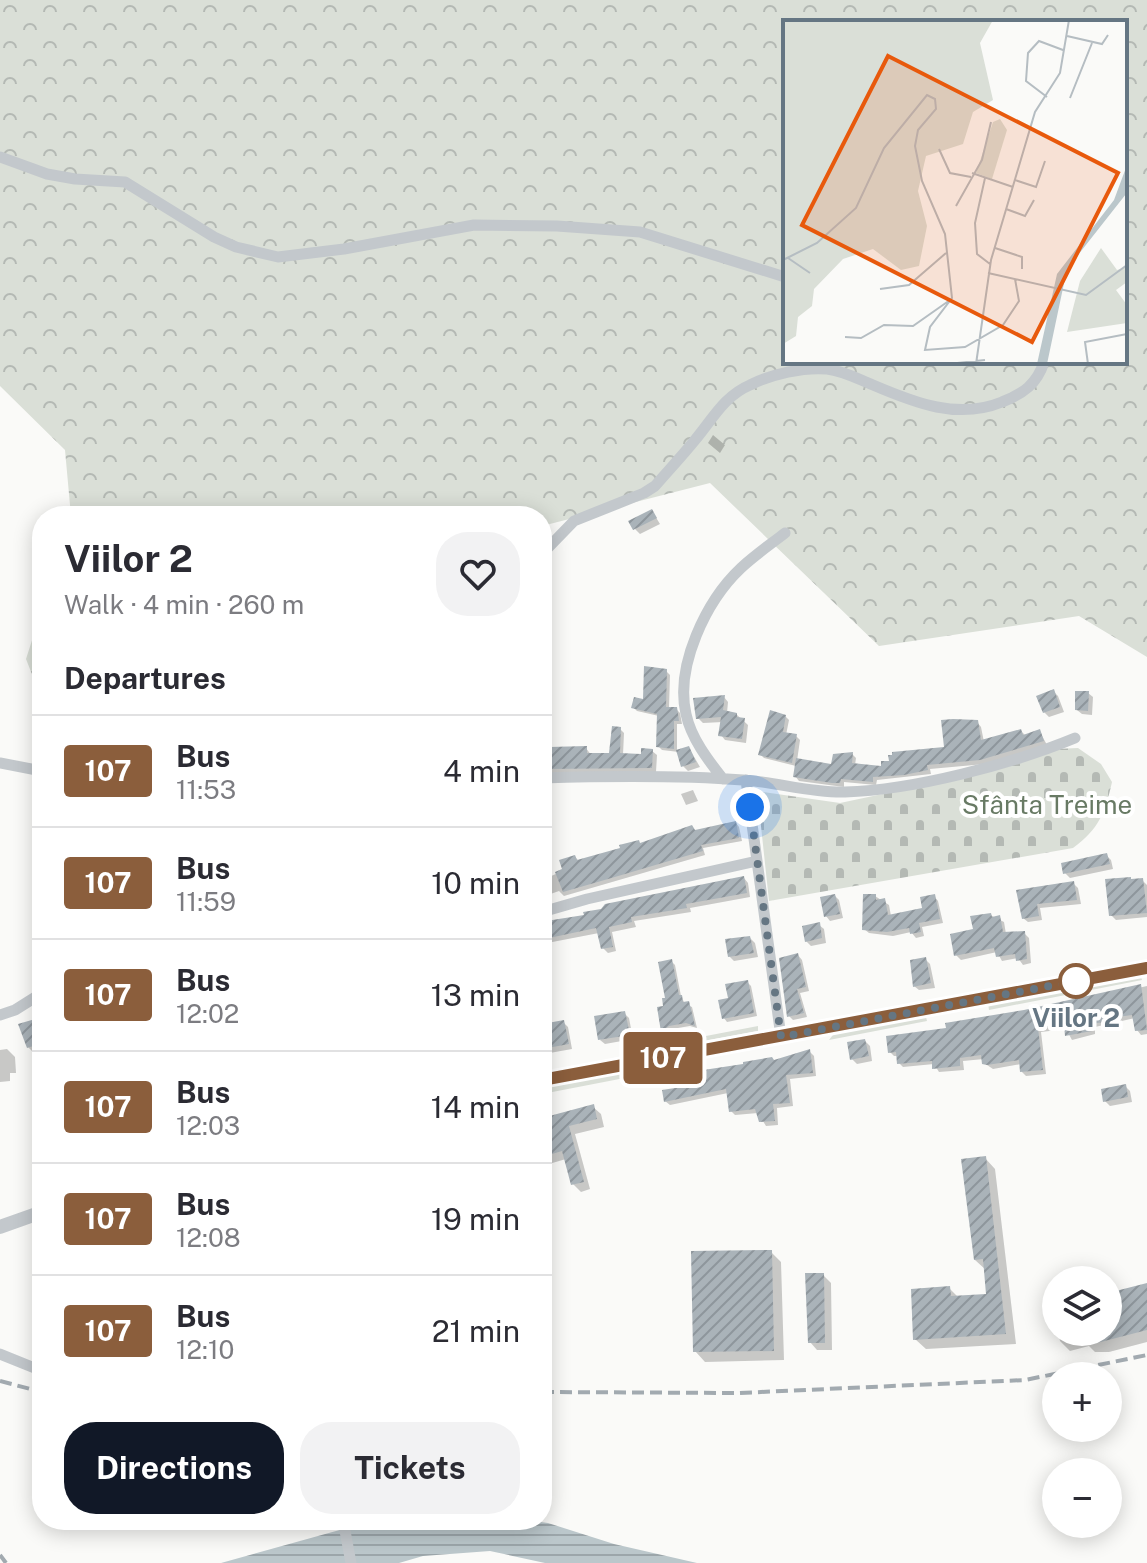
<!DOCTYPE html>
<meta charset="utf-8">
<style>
body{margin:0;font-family:"Public Sans",sans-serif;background:#f2f2f3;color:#2b2b33;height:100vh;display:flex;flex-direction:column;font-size:30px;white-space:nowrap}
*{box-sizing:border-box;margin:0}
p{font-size:26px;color:#7c7c81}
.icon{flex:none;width:44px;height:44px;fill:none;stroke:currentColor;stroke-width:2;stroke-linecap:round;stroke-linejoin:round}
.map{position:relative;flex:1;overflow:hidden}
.panel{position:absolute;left:32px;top:506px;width:520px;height:1024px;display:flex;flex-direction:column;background:#fff;border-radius:32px;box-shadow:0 4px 20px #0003}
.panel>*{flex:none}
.badge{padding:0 16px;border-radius:6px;font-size:28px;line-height:52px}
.controls{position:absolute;left:1042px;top:1266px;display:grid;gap:16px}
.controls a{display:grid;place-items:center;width:80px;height:80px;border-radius:50%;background:#fff;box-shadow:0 4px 20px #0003;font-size:40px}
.you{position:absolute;width:40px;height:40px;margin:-20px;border:6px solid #fff;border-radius:50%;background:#1a73e8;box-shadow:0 0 0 12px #1a73e833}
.map>.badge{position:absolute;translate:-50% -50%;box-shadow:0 0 0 4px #fff}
h2{padding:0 32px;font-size:30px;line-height:72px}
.round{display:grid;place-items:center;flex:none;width:84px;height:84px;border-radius:32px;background:#f2f2f3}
.head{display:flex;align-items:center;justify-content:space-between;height:136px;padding:0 32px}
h1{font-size:38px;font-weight:700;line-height:60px}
.action{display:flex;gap:16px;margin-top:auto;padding:16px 32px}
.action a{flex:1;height:92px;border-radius:32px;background:#111827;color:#fff;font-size:32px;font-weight:700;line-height:92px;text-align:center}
.action a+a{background:#f2f2f3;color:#2b2b33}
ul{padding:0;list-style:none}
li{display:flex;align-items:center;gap:24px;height:112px;padding:0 32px;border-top:2px solid #e1e1e2}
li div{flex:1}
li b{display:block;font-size:30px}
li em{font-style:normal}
li .badge{min-width:88px;font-weight:700;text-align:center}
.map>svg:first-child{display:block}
.green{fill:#dadfd7}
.forest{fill:url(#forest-crowns);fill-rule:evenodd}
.cemetery{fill:url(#cemetery-stones)}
.water{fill:url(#water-rules)}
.shadow{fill:#0003}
.building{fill:url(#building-hatch)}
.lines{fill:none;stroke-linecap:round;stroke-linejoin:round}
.minor{stroke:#c3c8cc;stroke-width:11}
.tertiary{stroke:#c3c8cc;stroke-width:14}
.rail{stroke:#a2aab0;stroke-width:4;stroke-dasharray:12 6;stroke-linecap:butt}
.line-casing{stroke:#fff;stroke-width:18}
.line{stroke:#8b5e3c;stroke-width:12}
.walk{stroke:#657683;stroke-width:8;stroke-dasharray:0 14.4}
.stop-dot{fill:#fff;stroke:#8b5e3c;stroke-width:4}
.labels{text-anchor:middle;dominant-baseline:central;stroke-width:8;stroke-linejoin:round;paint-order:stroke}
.park-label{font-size:26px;fill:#687a64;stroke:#fff}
.stop-label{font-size:26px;font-weight:bold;fill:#657683;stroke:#fff}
.inset-road{fill:none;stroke:#b5bdc2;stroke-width:2}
.view{fill:#e8590c;fill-opacity:0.15;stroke:#e8590c;stroke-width:4}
.inset-edge{fill:none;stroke:#657683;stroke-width:4}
</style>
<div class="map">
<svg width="1147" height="1563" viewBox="0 0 1147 1563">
<defs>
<pattern id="forest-crowns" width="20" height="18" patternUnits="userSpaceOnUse" patternTransform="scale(2)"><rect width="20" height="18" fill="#dadfd7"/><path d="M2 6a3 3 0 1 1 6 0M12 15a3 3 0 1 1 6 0" fill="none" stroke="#b4b9b4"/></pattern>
<pattern id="cemetery-stones" width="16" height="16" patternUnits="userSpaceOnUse" patternTransform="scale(2)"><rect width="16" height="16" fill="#dadfd7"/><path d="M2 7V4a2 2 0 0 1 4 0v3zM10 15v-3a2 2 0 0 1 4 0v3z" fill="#b4b9b4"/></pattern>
<pattern id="water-rules" width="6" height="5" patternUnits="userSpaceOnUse" patternTransform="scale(2)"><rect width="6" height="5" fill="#bbc7cb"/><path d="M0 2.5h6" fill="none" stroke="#9ca6aa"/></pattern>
<pattern id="building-hatch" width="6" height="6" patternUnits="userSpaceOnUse" patternTransform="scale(2)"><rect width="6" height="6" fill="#aab3b9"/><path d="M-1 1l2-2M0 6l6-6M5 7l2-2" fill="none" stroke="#8e969c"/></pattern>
</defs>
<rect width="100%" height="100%" fill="#fafaf8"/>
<path class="green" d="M1140 974 1142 980 989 1010 988 1003Z
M925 1013 927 1021 829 1040 836 1031Z
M758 1026V1031L660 1049 659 1045Z
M619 1072H629L635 1076 542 1094V1087Z"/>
<path class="forest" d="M0 0H1147V657L1079 616 879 646 710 483 542 526V516H71L65 450 0 386ZM785 22H1125V362H785Z
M42 609V700L26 659Z"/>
<path class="cemetery" d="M1078 748 1101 764 1112 782C1105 813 1099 829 1073 848L769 901 758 798 763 792 840 803 963 777 1055 749Z"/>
<path class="water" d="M389 1520H526L548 1523 614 1544 697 1563H545L490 1551 423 1556 399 1563H221L354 1526Z"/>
<path class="shadow" d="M713 435 725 445 720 453 708 443Z
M652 511 660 524 640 534 635 529Z
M666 671 670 675 669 709H676L680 713 682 724H677V752L689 748 700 767 688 771 683 766 679 752 662 750 658 746 659 716 637 711 633 707 645 702Z
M1054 692 1058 696 1064 712 1049 717 1044 712Z
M1088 693 1093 697 1092 715 1082 714 1077 710Z
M724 697 728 702 727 713 736 714 748 725 746 743 725 740 721 735 723 722 703 723 698 718Z
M785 716 789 720 786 735 796 736 800 740 797 761 832 766 852 754 856 758 855 765 883 768 947 749 977 722 981 727 984 742 1021 731 1026 736 1040 732 1047 745 985 764 930 769 931 774 877 780 876 785 844 782V787L799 781 795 776 796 766 764 758 760 754Z
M620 729 624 733 623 755 643 756 652 751 657 755 656 772 549 773 544 768 586 748 591 755 611 756Z
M693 790 698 801 686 805 681 794Z
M736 823 739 827 742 841 703 848 705 855 564 896 559 891 542 897V880L565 870 575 857 579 861Z
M1106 855 1111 860 1113 869 1070 878 1065 873Z
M744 878 748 883 750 897 690 908 691 912 634 921 636 927 612 932 616 951 608 953 603 948 599 933 542 944V930L586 916Z
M1142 880 1147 885V917L1116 920 1111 915Z
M1073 883 1078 888 1081 904 1040 908 1042 920 1028 922 1023 918 1019 891Z
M835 896 839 900 843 918 830 921 826 916Z
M875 896 889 905 891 916 925 910 934 896 938 901 943 923 922 927 924 936 916 938 911 932 893 936 869 933 864 929Z
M990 915 1004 922 1006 934 1024 933 1029 938 1031 963 1023 965 1018 958 1002 961 997 952 961 960 956 955Z
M819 925 824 929 826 943 811 946 806 941Z
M750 938 755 943 758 957 734 961 729 956Z
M798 955 802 960 809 991 800 993 807 1017 793 1020 789 1016Z
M926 960 930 964 935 988 919 990 914 986Z
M671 961 675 965 681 996 685 1004 692 1007 697 1028 690 1026 672 1029 666 1034 663 1031 659 1009 665 1008Z
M747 982 751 986 757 1016 727 1022 724 1018 730 999Z
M1147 986V1034L1141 1035 1137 1030 1135 1018 1095 1027V1034L1072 1040 1066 1029 1041 1032 1046 1074 1026 1076 1022 1072 1021 1064 993 1069 984 1063V1059L963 1061 964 1070 939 1072 934 1064 903 1067 899 1063 898 1056H894L890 1052 948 1030Z
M542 997 547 1002 548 1012 542 1013Z
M624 1013 629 1018 633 1039 605 1044 600 1040Z
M563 1022 568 1027 572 1049 544 1054 542 1026Z
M42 1030V1049L33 1052 28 1047Z
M865 1041 870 1046 872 1061 857 1064 852 1059Z
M7 1049 15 1057 16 1073H10V1081L0 1082V1050Z
M810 1052 814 1056 816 1076 790 1079 793 1106 777 1108 778 1125 766 1126 758 1113 735 1115 731 1111 728 1093 670 1105 665 1101Z
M1125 1086 1130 1091 1132 1102 1110 1106 1105 1101Z
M593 1107 601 1114 604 1127 575 1134 590 1189 581 1192 573 1184 566 1159 542 1166V1120Z
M985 1158 995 1169 1016 1344 926 1349 915 1339 949 1288 959 1298 988 1296 986 1270 975 1260Z
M771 1252 781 1262 784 1360 705 1362 695 1351Z
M823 1275 831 1283 832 1350H817L810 1342Z
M1147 1285V1342L1109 1352H1095L1089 1346 1070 1351 1060 1341 1058 1332H1108V1294Z
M1056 1299V1326L1049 1300Z"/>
<path class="building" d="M652 509 657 518 633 530 628 521Z
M644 666 667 669 666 707H677L679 721H674V749L656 747 657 714 631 708 634 697 643 699Z
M1054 689 1060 707 1043 713 1036 696Z
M1075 691H1089L1088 711 1075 710Z
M725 695 723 710 737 713V717L745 718 742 739 718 736 721 717 696 719 693 698Z
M770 710 786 715 783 732 797 734 792 763 758 755Z
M953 719 978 720 981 740 1021 729 1023 735 1040 729 1044 741 980 760 927 765 928 770 904 775 873 777V782L841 779 840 783H832L793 777 796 758 831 764 833 754 853 752 852 763 881 766V761H889L888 755H892V752L944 747 941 720Z
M612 726 621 727 620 753 641 754V748L653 749 652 768 542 769V755L550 754 549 747 587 746V753H609Z
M689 746 696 762 681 767 676 750Z
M736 821 739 838 701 845 703 851 608 879 563 892 555 872 562 869 559 860 575 855 577 860 620 848 619 845 639 840 640 843 692 825 695 830Z
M1107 853 1110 864 1063 874 1061 863Z
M744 876 747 893 686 904 687 908 631 917 632 922 609 927 613 947 601 949 596 928 549 938 546 921 584 915 583 912 601 909 605 904Z
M1131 877V879L1143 878 1147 913 1109 916 1105 879Z
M1074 881 1077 900 1037 904 1039 916 1022 919 1016 890Z
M835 894 840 914 824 917 820 897Z
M863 894H876V900L885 898 888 915 922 908 920 897 935 894 940 919 919 923 921 932 910 934 909 928 887 932 862 930Z
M991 913 992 917 1000 915 1003 932 1025 931 1027 959 1016 961 1015 954 996 957 994 948 954 956 950 934 973 929 970 916Z
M820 922 822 938 805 942 802 926Z
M750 936 754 953 728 957 725 939Z
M798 953 806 987 797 989 804 1013 787 1017 779 958Z
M926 957 931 983 913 987 910 960Z
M672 959 679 995H682L683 1002 689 1001 695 1026 686 1023 669 1026 661 1032 657 1007 663 1006 662 998H665L658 962Z
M748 980 754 1013 722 1019 718 1000 728 998 725 984Z
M1141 984 1147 1030 1135 1031 1132 1015 1110 1018V1021L1091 1024 1092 1031 1065 1036 1064 1025 1038 1028 1043 1070 1020 1072 1019 1060 987 1065 982 1064 981 1055 960 1058V1066L932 1069V1061L897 1064 896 1052 888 1053 886 1036 946 1028 945 1023 1024 1010Z
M625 1011 630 1035 598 1040 594 1016Z
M42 1017V1043L27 1048 18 1024Z
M564 1020 569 1044 542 1049V1024Z
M865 1039 869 1056 850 1060 847 1042Z
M810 1049 813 1073 786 1075 790 1103 773 1104 775 1121 759 1122 755 1109 729 1112 726 1089 664 1102 662 1090 675 1088 674 1082H678L677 1074 743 1064V1062L772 1057 774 1060Z
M1126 1084 1128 1097 1103 1102 1101 1089Z
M594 1104 597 1119 569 1126 584 1182 571 1185 562 1151 542 1157V1118Z
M986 1156 1006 1334 913 1340 911 1289 950 1286 951 1296 986 1294 983 1259 974 1260 961 1159Z
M772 1250 774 1351 693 1352 691 1251Z
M805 1273H824L825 1343H808Z
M1147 1283V1330L1089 1345 1080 1332H1108V1293Z"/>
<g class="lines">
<path class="minor" d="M0 157 47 174 75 179 125 182 214 237 236 247 278 257 344 249 474 225 557 226 640 232 785 277
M542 554 574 521 644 493 655 486C668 471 682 456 695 440 712 420 724 396 750 385 772 374 803 367 827 369 844 371 858 379 873 385 915 403 958 420 1002 402 1023 394 1037 384 1044 362
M0 763 42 771
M542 778C609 776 676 775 743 780 777 782 810 793 845 792 914 790 1012 764 1075 738
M723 779C708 760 691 738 686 714 675 666 706 601 741 568 755 555 771 544 785 533
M746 780 781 1037
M542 912 587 899 757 861
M0 1015 15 1010 42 993
M0 1354 42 1371
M343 1520 351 1563"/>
<path class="tertiary" d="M542 1080 1147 968
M0 1227 42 1212"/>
<path class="rail" d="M0 1381 42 1392
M542 1392 739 1393 1025 1380 1147 1355
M0 1555 6 1563"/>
</g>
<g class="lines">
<g class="line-casing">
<path id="line" d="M542 1080 1147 968"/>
</g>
<use href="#line" class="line"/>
<path class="walk" d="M750 807 781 1037 1076 981"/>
</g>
<circle class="stop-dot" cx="1076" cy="981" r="16"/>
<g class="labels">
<g class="park-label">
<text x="1047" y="804">Sfânta Treime</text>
</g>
<g class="stop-label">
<text x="1076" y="1017">Viilor 2</text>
</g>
</g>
<g transform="translate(783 20)">
<rect width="344" height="344" fill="#fafaf8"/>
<path d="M0 0H210L197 23 210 80 190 92 180 124 143 136 135 171 144 206 136 246 118 250 90 229 60 239 31 269 29 286 15 297 13 316 0 324Z" fill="#dadfd7"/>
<path d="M217 99 224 110 209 159 193 153 210 102Z" fill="#dadfd7"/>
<path d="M318 228 334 250 344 247V262L333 270 344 285V303L284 312 297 261Z" fill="#dadfd7"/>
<path d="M344 145 343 174 284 249 264 344H254L274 254 331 180Z" fill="#bbc7cb"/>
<path class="inset-road" d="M284 16 319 24 325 15M264 77 243 61 245 33 256 21 280 30M287 78 309 23M156 129 167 153 188 157M189 153 230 167M202 158 192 203 194 234 207 244M232 160 253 167 262 141M173 186 199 140 208 102M223 189 242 196 251 180M212 228 239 237V249M5 238 27 253M0 240 34 223 73 188 101 128 144 75 152 79 153 89 135 110 132 126 139 161 162 214 169 278 147 307 142 330 182 327 220 305 236 281 232 259M205 253 303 275 344 245M97 269 126 265 163 233M62 317 78 318 101 305 130 306 167 280M165 344 202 340M193 344 208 240 252 92 277 53 286 0M305 344 302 322 344 314"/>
<path class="view" d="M105 36 335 153 249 322 19 205Z"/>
<rect width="344" height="344" class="inset-edge"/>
</g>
</svg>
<div class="controls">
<a><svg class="icon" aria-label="layers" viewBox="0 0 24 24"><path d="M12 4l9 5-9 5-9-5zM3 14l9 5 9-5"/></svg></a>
<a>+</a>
<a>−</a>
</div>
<div class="you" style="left:750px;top:807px"></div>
<b class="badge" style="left:663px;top:1058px;background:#8b5e3c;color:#fff">107</b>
<section class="panel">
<div class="head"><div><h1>Viilor 2</h1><p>Walk · 4 min · 260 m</p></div><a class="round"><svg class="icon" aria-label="heart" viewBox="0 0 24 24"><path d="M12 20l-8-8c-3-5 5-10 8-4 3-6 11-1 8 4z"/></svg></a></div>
<h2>Departures</h2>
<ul>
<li><span class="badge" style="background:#8b5e3c;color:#fff">107</span><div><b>Bus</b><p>11:53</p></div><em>4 min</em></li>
<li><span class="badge" style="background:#8b5e3c;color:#fff">107</span><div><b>Bus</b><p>11:59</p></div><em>10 min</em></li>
<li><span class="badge" style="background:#8b5e3c;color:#fff">107</span><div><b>Bus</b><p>12:02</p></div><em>13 min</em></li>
<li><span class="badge" style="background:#8b5e3c;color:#fff">107</span><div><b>Bus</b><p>12:03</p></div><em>14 min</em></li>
<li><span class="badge" style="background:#8b5e3c;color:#fff">107</span><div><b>Bus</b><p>12:08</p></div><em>19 min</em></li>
<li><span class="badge" style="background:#8b5e3c;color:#fff">107</span><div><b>Bus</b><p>12:10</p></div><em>21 min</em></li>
</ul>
<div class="action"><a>Directions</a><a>Tickets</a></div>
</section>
</div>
